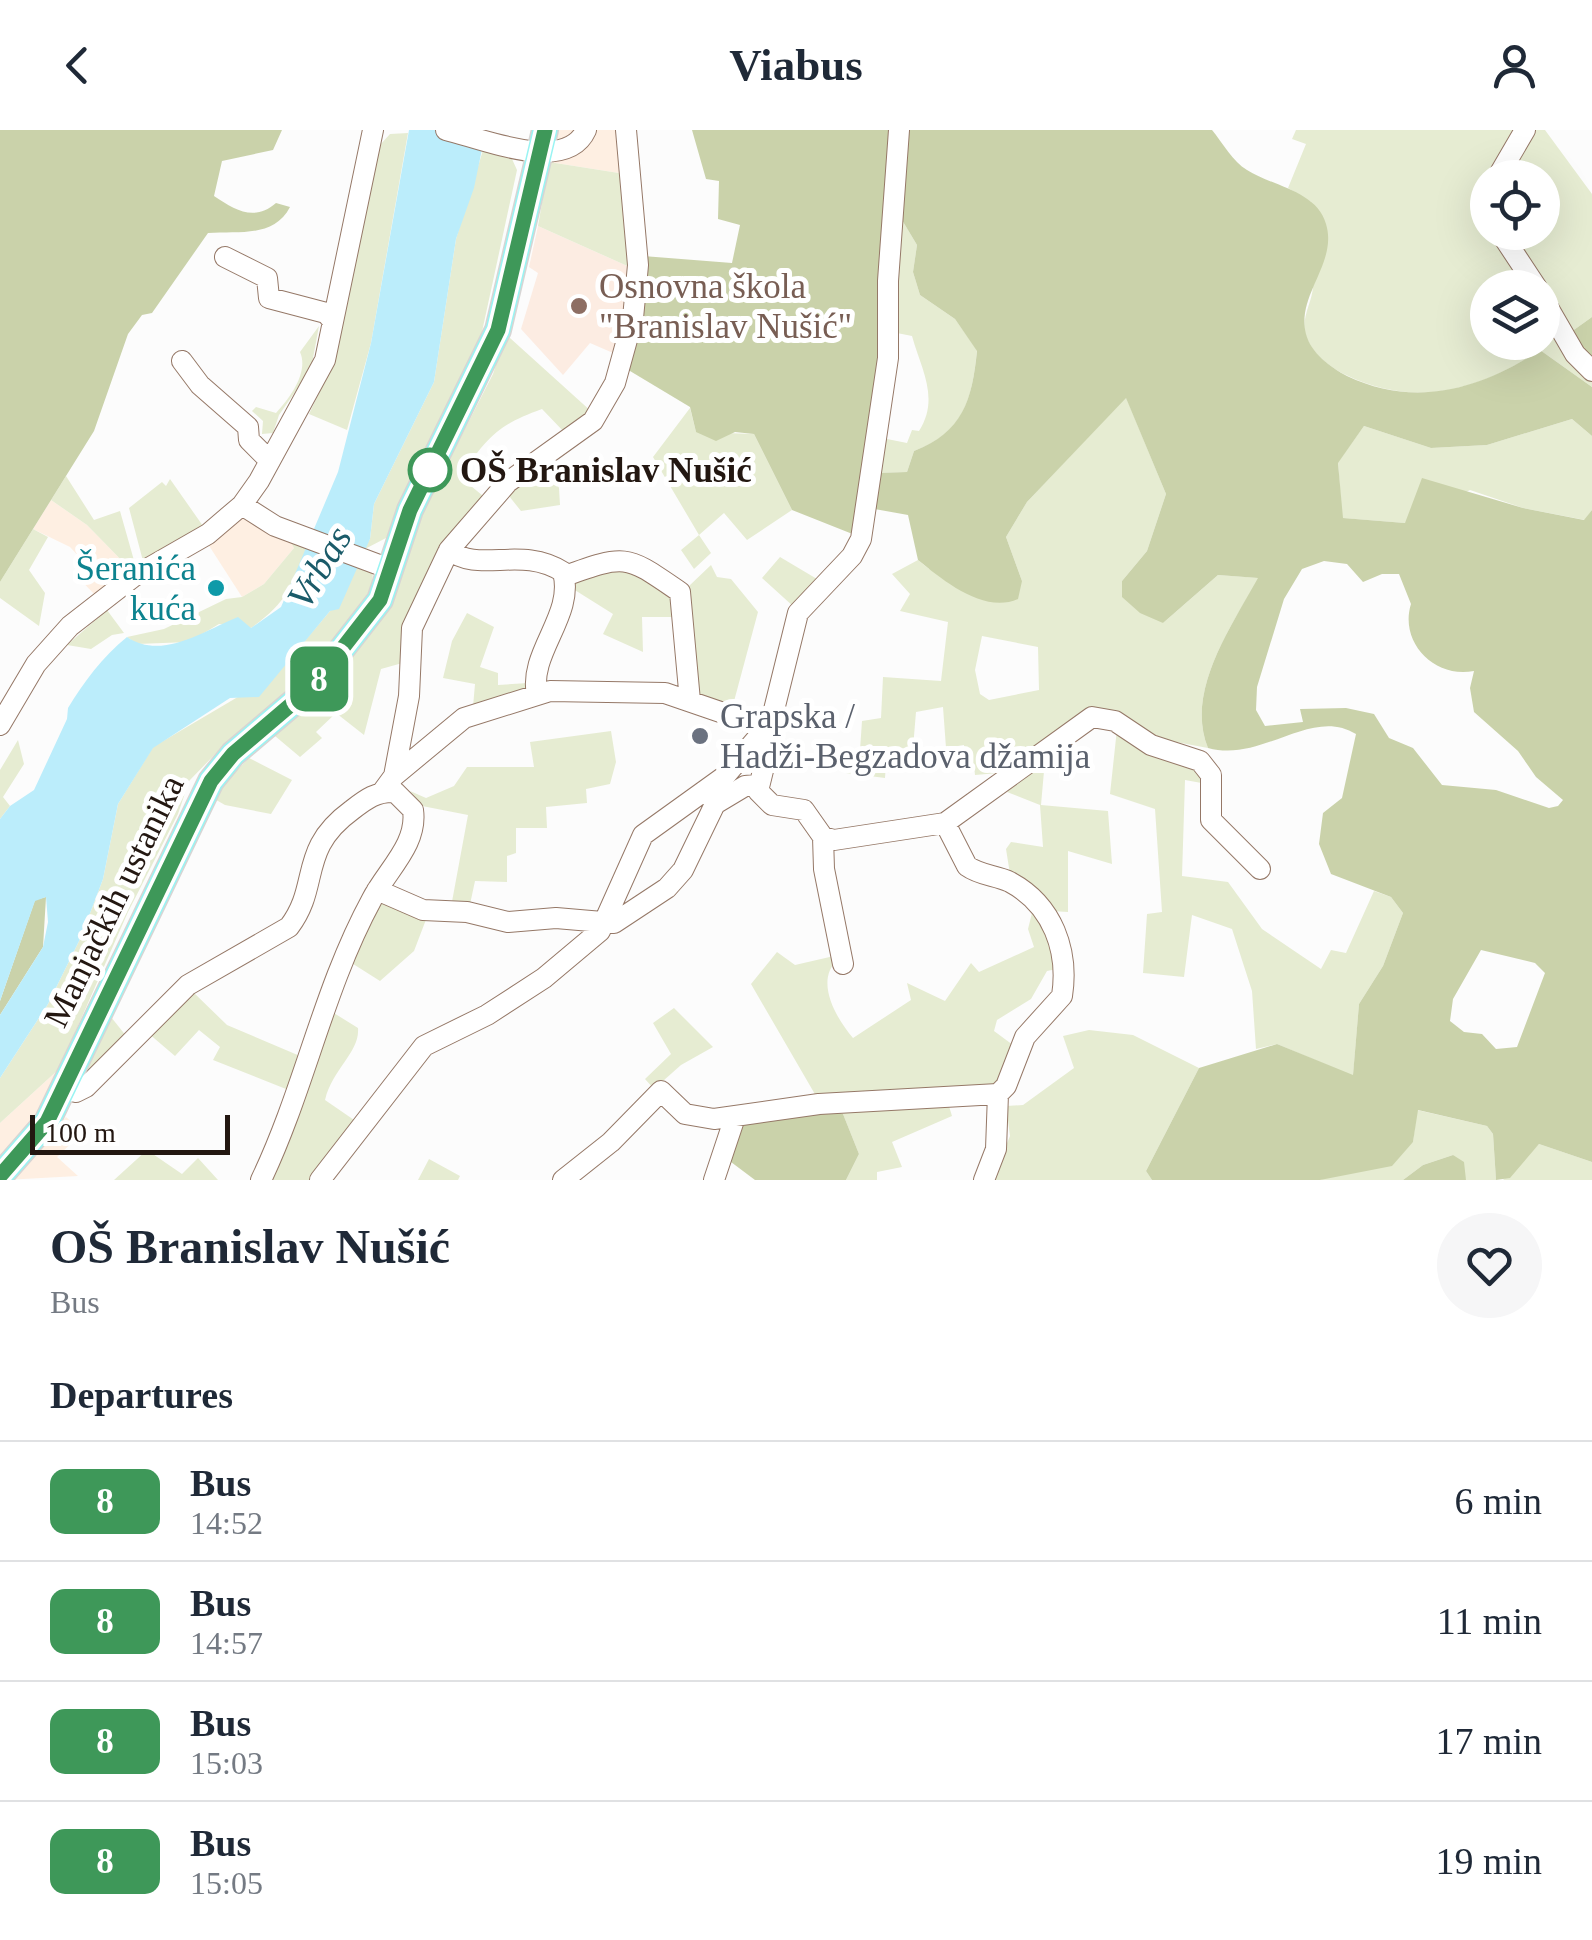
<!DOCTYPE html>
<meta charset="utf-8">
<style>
body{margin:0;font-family:Georgia,serif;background:#f6f6f7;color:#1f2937;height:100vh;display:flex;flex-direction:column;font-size:38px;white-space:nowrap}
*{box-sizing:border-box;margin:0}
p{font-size:32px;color:#747a83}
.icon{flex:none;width:55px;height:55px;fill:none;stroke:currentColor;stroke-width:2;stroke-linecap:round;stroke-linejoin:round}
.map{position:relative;height:1050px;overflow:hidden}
.side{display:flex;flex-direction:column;background:#fff;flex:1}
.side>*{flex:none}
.badge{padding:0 20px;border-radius:15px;font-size:35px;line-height:65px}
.fabs{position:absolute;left:1470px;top:30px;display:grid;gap:20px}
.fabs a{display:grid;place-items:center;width:90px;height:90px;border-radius:50%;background:#fff;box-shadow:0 10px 40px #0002;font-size:50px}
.scale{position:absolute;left:30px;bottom:25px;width:200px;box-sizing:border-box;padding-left:10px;border:5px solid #231711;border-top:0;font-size:28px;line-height:35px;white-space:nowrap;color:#231711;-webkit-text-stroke:8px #fff;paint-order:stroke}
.map>.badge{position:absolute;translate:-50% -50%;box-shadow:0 0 0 5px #fff}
h2{padding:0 50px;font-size:38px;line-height:90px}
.round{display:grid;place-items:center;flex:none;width:105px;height:105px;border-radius:52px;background:#f6f6f7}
.headline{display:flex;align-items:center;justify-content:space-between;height:170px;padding:0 50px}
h1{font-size:48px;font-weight:800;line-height:75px}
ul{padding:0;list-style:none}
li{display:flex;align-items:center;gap:30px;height:120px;padding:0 50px;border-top:2px solid #e0e1e3}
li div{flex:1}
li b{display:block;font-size:38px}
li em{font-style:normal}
li .badge{min-width:110px;font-weight:700;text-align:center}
header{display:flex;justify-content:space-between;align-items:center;height:130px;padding:0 50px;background:#fff;font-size:45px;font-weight:800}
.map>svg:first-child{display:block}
.commercial{fill:#feefe2}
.built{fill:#fcece2}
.green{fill:#e6ecd2;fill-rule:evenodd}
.forest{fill:#cad2aa;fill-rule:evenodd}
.water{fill:#bbedfb}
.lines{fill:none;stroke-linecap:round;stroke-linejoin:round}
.minor-casing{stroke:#957867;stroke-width:22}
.major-casing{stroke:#d7d5d4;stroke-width:28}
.minor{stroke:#fff;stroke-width:20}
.major{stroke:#99f4f3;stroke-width:25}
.line-casing{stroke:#fff;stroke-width:22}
.line{stroke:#3e9859;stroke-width:15}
.education-dot{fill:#8d6e63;stroke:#fff;stroke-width:4}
.stop-dot{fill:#fff;stroke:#3e9859;stroke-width:5}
.culture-dot{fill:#0f9aa8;stroke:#fff;stroke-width:4}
.worship-dot{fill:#6b7280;stroke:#fff;stroke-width:4}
.labels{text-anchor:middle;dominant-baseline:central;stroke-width:10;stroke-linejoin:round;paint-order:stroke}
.education-label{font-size:35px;fill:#785e54;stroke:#fff;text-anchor:start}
.stop-label{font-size:35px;font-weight:bold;fill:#231711;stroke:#fff;text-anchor:start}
.culture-label{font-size:35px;fill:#0d838f;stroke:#fff;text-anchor:end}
.worship-label{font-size:35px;fill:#5b616d;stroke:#fff;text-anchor:start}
.street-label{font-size:35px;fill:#231711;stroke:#fff}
.water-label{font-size:38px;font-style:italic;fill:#1a5b69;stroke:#fff}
</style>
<header><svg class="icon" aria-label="back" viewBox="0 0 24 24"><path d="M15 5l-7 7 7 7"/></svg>Viabus<svg class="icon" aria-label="person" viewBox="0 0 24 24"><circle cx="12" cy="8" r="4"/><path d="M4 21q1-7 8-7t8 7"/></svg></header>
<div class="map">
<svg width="1592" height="1050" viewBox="0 0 1592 1050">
<rect width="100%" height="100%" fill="#fcfcfc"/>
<path class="commercial" d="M559 0H621L625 44 549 32Z
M51 370 87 395 130 439 95 465 74 443 83 431 70 417 33 399Z
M237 387 292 405 294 418 264 454 242 467 206 411Z
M59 939 42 987 0 1036V993Z
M66 987 83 1002 57 1027 78 1046 5 1050Z"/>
<path class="built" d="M538 96 634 139 620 226 590 213 563 245 521 199 538 143 529 137Z"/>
<path class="green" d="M1296 0H1518L1488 48V102L1492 103 1530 157 1488 158V212H1542L1543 179 1506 103 1542 102V48L1507 47 1535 0H1545L1592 64V187L1571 202 1592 231V257L1540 220C1479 261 1414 278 1346 245 1329 237 1309 221 1305 202 1302 186 1312 172 1313 157 1315 129 1312 100 1311 72L1288 58 1306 14 1292 9Z
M408 3 371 213 347 300 309 284 333 234 379 16 390 4Z
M483 20 512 29 517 40 480 211 386 408 363 420 370 409 374 374 434 252 456 109Z
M549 32 625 44 634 139 538 96Z
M902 90 917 115 913 142 920 165 955 189 977 220C972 270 964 302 914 321L907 342 876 343 882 308 907 313 912 300 919 301C940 268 921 239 912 206L892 202Z
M319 196 311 239 279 285 273 303 262 304 263 291 252 281 256 277 276 283C290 268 309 242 300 222Z
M510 208 593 283 566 304 542 279C497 295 487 308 460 347L488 370 461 396 406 532 381 539 364 605 336 583 316 602 322 608 300 627 275 606 319 567 382 486 419 389 493 244 504 210Z
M1126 267 1166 364 1147 421 1122 451 1163 493 1218 445 1259 448C1231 496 1185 562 1208 618L1149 607 1101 579 998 643 975 645 974 636 965 637 964 615 946 618 943 577 916 582 913 618 887 619 885 648 846 643V620H860L862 591 881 588 883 547 941 551 948 492 900 481 910 464 892 444 918 430 929 439 1022 451 1006 407 1027 372ZM982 506 1038 517 1039 560 989 570 980 564 975 540Z
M690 278 696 302 754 304 792 380 747 410 724 383 699 405 711 423 694 439 681 420 699 405 653 327Z
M1572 289 1592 306V380L1585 390 1523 378 1470 360 1405 393 1342 388 1338 332 1364 296 1431 318 1487 315Z
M547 328 559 358 560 375 521 381 505 361Z
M66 346 94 390 120 381 135 434 130 439 87 395 51 370Z
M170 349 203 396 143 431 129 378 162 352 166 356Z
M33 399 48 407 29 440 45 463 39 496 0 468V452Z
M290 410 310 416C295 454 284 475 251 498L219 494 189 512 137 514 127 507 164 499 226 469 242 467 264 454 294 418Z
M780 427 817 449 794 477 762 448Z
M360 432 373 440 372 458 304 549 225 614 189 651 178 684 128 782 59 939 0 993V948L48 874 81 807 103 749 118 674 153 617 277 544 330 481Z
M616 434 674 462V487H642L643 522 603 504 613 484 570 457 571 450Z
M711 435 717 447 731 449 758 482 733 575 697 565 683 470 689 456Z
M107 480 124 503 112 505 91 519 67 515Z
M467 483 494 497 480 537 498 543V555L528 553 527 560 473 577 475 554 443 548 452 511Z
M1117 599 1130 614 1193 631 1207 654 1185 650 1182 746 1228 752 1262 799 1321 839 1331 820 1346 823 1374 761 1391 767 1403 783 1383 836 1359 874 1353 946 1277 914 1256 919 1252 861 1232 799 1192 785 1184 847 1143 843 1147 784 1162 782 1155 679 1110 664Z
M611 601 616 632 610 654 586 659 587 673 546 677 547 698H516V723L507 726V752L475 751 469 779 451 777 468 685 422 676 410 661 426 668 454 656 467 637H534L530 612Z
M18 610 24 634 3 667 10 676 0 689V640Z
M249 628 292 650 271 684 225 675 211 667Z
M1045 630 1041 675 1108 681 1112 734 1068 721V782L1051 781 1010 744 1006 719 1011 712 1043 717 1040 675 1007 662Z
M386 772 427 787 414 821 380 851 350 832 381 774Z
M1034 775 1046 791 1057 839 1047 841 1031 869 997 890 994 901 1013 915 995 956 816 966 751 854 777 822 795 835 834 826 838 829C814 851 836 888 853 908L911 870 907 853 945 871 971 833 979 842 1034 817 1028 799Z
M192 861 227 895 300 926 291 961 213 930 220 917 199 900 175 926 148 903Z
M674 878 713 917 681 935 654 959 645 949 671 924 653 893Z
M329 880 358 898C360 922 333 938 325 970L357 992 309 1050H268Z
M107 882 127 907 81 953 76 946Z
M1089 900 1133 905 1199 938 1146 1041 1152 1050H992L1010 1006 1006 976 1023 975 1074 938 1063 906Z
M948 973 952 986 892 1012 902 1037 877 1042V1050H846L859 1024 843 984 831 980Z
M1417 980 1487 996 1493 1004 1496 1050H1466L1453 1025 1423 1035 1403 1050H1320L1413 1012Z
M1539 1014 1592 1032V1050H1503Z
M147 1020 182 1044 198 1028 218 1050H114Z
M429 1029 460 1046 458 1050H418Z"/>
<path class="forest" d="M0 0H282L273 20 222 31 214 66C235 80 254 92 276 73L290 77C274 108 238 101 208 103L152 183 142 185 128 204 94 301 0 452Z
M692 0H890L880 214 855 405 792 380 754 304 735 302 716 311 696 302 690 277 625 238 643 126 732 133 740 95 718 89 719 51 706 49Z
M907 0H1212C1222 12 1233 32 1247 40 1272 56 1317 61 1326 94 1338 133 1296 165 1306 204 1311 223 1330 237 1347 246 1414 278 1480 260 1540 220L1592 257V306L1572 289 1487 315 1431 318 1364 296 1338 333 1343 388 1405 393 1422 348 1523 378 1584 390 1592 380V1032L1539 1014 1510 1048 1496 1050 1493 1004 1487 996 1418 980 1413 1012 1392 1036 1320 1050H1152L1146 1041 1199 938 1277 914 1353 945 1359 874 1383 836 1403 783 1391 767 1331 744 1319 714 1323 683 1342 668 1356 604C1311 576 1263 633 1208 618 1185 562 1231 497 1258 448L1218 445 1163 493 1140 483 1122 467V451L1147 421 1166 364 1126 268 1027 372 1006 407 1022 451 1018 469C984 484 944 451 918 430L908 385 869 378 876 343 907 342 914 321C963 302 972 270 977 221L955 189 920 165 913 142 917 115 902 90ZM1324 431 1347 434 1363 452 1382 444H1399L1411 474C1399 512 1434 549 1474 541L1470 558 1474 582 1518 621 1536 647 1563 670 1558 676 1549 678 1496 660 1442 655 1413 618 1389 608 1374 584 1346 578 1300 579 1303 592 1265 596 1256 580 1257 557 1284 469 1302 439ZM1481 820 1535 833 1545 843 1517 917 1496 919 1482 904 1464 902 1450 891 1453 869Z
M1592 187V231L1571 202Z
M46 767 43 817 0 885V871L35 770Z
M831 980 843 984 859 1024 846 1050H755L727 1029 740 991Z
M1453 1025 1464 1032 1466 1050H1403L1423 1035Z"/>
<path class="water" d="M409 0H486L474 58 456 109 434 252 374 374 370 409 339 479 330 481 259 567 230 568 153 618 118 674 103 749 81 807 48 874 0 948V885L43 817 48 792 46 767 35 771 0 871V689L10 676 34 660 67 589 68 578C84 552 102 527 127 507 162 531 205 500 238 487L251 498 281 477 338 342 371 213Z"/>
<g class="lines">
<g class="minor-casing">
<path id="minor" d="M446 0C483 9 566 44 586 0
M1497 48 1525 0
M1500 102 1537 158
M225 127 267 148 269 168 326 183 332 190
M1542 167 1575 224 1592 241
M182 231 200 255 248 297 249 310 270 331
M242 375 275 396 390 439
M449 420C479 444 521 415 563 442 575 486 528 522 537 565
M565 446C628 423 627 426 680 462L690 571
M0 595 36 534 70 496 133 447 208 404 242 375 259 351 325 230 373 0
M394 646 409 566 412 498 449 420 508 352 593 291 615 253 633 188 638 135 626 0
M383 661 394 646 464 588 550 561 665 563 767 598 771 608 758 661 772 675 804 680 823 707 834 710 945 693 1092 587 1115 591 1151 615 1200 631 1211 645V690L1260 739
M945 693 967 736C981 746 996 745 1010 752 1053 775 1069 821 1062 866L1025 907 1006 956 998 964
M823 707 824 739 843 834
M377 760 423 780 467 782 508 792 556 788 614 793 667 758 683 740 715 674 745 656 757 655
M62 959 76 962 86 957 188 855 289 797C321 755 297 720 352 680 366 669 377 661 395 662L413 680C418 714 387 740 372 769 323 859 305 958 261 1050
M320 1050 424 916 487 885 544 848 600 801 643 705 725 646 771 592 798 483 852 426 861 409 888 228V151L899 0
M563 1050 611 1012 661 961 685 984 714 989 819 974 998 964 996 1019 984 1050
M714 1050 735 987"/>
</g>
<g class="major-casing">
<path id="major" d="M0 1046 47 992 211 651 233 624 314 555 380 470 410 380 498 200 545 0"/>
</g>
<use href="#minor" class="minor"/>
<use href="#major" class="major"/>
</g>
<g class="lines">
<g class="line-casing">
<path id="line" d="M0 1046 47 992 211 651 233 624 314 555 380 470 410 380 498 200 545 0"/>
</g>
<use href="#line" class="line"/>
</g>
<circle class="education-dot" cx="579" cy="176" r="10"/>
<circle class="stop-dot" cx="430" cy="340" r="20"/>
<circle class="culture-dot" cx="216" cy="458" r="10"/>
<circle class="worship-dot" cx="700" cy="606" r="10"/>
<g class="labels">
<g class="education-label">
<text x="599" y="156">Osnovna škola<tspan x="599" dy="40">"Branislav Nušić"</tspan></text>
</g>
<g class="stop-label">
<text x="460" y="340">OŠ Branislav Nušić</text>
</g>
<g class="culture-label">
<text x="196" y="438">Šeranića<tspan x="196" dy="40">kuća</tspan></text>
</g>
<g class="worship-label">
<text x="720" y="586">Grapska /<tspan x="720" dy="40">Hadži-Begzadova džamija</tspan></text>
</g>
<g class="street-label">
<text transform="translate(114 771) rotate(-64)">Manjačkih ustanika</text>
</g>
<g class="water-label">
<text transform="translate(319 437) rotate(-59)">Vrbas</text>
</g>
</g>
</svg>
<div class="fabs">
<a><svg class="icon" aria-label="locate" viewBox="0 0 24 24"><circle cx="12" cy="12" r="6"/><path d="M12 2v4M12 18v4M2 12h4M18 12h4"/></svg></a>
<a><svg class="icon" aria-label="layers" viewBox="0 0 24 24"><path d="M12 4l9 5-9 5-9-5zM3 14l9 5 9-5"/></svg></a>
</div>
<div class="scale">100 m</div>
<b class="badge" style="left:319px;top:549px;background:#3e9859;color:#fff">8</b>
</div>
<section class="side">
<div class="headline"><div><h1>OŠ Branislav Nušić</h1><p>Bus</p></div><a class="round"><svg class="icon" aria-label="heart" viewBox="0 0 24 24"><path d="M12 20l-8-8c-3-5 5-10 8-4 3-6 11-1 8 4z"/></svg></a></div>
<h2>Departures</h2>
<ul>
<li><span class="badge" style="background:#3e9859;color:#fff">8</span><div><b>Bus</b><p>14:52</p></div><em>6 min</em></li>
<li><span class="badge" style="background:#3e9859;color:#fff">8</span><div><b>Bus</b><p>14:57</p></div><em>11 min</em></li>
<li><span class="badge" style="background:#3e9859;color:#fff">8</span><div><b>Bus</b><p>15:03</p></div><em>17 min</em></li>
<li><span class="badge" style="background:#3e9859;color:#fff">8</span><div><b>Bus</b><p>15:05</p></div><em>19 min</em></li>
</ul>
</section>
